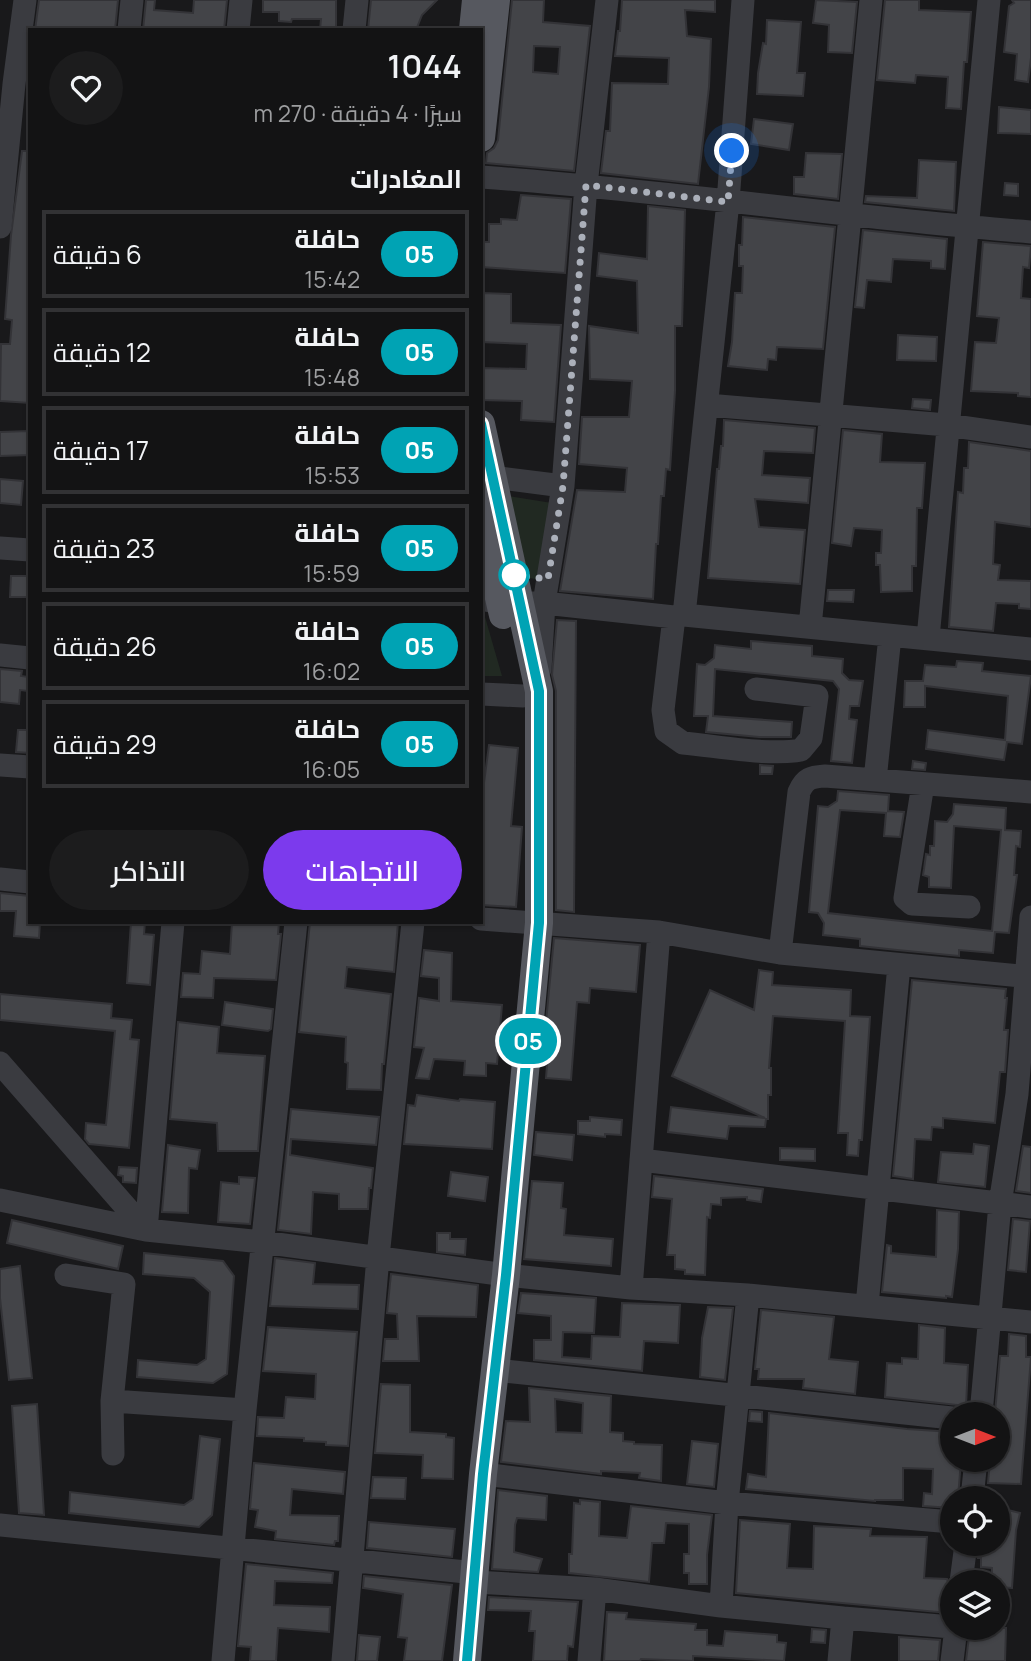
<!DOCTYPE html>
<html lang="ar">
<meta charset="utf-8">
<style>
body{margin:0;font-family:Manrope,Cairo,sans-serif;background:#1c1c1d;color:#f1f3f6;direction:rtl;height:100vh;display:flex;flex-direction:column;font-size:26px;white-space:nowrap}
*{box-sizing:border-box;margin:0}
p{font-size:23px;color:#9d9ea0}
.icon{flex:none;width:38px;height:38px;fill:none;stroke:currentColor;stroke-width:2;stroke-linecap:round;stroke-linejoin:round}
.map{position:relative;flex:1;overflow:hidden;direction:ltr}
.sheet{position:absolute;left:28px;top:28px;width:455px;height:896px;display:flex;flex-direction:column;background:#131314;border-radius:0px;box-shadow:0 2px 5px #0004,0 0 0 2px #323234;direction:rtl}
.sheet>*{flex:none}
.badge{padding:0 14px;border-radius:23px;font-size:24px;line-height:46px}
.needle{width:46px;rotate:90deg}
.fabs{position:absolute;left:940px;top:1402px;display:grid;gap:14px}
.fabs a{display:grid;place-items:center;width:70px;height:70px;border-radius:50%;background:#131314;box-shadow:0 2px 5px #0004,0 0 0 2px #323234;font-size:35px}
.you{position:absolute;width:35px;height:35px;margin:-18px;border:5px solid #fff;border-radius:50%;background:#1a73e8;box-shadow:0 0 0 10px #1a73e833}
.map>.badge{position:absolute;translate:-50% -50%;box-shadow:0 0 0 4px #fff}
h2{padding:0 21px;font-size:26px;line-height:63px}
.round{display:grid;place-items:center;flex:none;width:74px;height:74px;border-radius:37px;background:#1c1c1d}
.summary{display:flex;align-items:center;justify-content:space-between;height:119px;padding:0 21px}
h1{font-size:33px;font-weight:600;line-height:52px}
.button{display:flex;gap:14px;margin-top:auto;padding:14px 21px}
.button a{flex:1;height:80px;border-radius:42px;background:#7c3aed;color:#fff;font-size:28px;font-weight:600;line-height:80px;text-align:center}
.button a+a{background:#1c1c1d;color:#f1f3f6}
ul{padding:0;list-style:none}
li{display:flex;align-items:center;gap:21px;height:88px;margin:0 14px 10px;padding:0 7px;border:4px solid #323234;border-radius:0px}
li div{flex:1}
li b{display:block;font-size:26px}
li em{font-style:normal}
li .badge{min-width:77px;font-weight:700;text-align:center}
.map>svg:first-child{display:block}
.green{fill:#212922}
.building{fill:#434448;stroke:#333337;stroke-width:2;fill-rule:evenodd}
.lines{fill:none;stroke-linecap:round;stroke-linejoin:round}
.minor{stroke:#3a3b40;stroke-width:23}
.major{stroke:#56585f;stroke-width:28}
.line-casing{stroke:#fff;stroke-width:16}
.line{stroke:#00a3b4;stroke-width:10}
.walk{stroke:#abb0ba;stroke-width:7;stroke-dasharray:0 12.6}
.stop-dot{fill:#fff;stroke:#00a3b4;stroke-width:3.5}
</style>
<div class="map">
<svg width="1031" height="1661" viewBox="0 0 1031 1661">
<rect width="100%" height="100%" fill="#19191b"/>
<path class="green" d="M508 496 558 504 549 581 529 578Z
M481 617H485L502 676H481Z"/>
<path class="building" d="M39 0H118L115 30H35Z
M146 0H155L154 10 193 13 194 0H227L224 30H143Z
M263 0H336V30H320L321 19H292L291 22 279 21V12H263Z
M371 0H437L422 15 416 30H368Z
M512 0H544L543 22 590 26 574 171 486 163 487 153 494 148 498 140ZM534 46 560 47 558 74 533 72Z
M622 0H715V12L685 10 687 36 711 39 709 87 698 184 601 173 606 131H610L612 83 668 84 669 58 615 56 618 31H620Z
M816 0 857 2 852 53 828 52 829 25 813 23Z
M885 0H919V10L971 12 967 62H964L961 109 946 108 948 77 916 75 915 83 877 80Z
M1012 0H1031V58L1028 82 1015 80 1017 54 1004 52 1009 6 1014 3Z
M767 20 801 22 797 73H805L803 96 757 94 758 73 763 43 766 44Z
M999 107 1031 110V134L998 133Z
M754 119 793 124 789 150 751 144Z
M22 151H30V403L0 401 1 344H10L12 320 5 319 11 235Z
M806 153 842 154 838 199 794 194V177H804Z
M919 160 956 162 954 211 865 202 866 196 917 198Z
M1005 183 1018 184V196L1004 195Z
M521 195 571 199 565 273 481 267V242H489V224H501V219L517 220Z
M648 206 685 210 682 326H675V391L670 470 666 469 664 496H661L658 544H656L653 599 560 591 577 490 625 492 627 468 579 464 582 417H629L632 381 590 379 589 326 638 333 637 281 597 276 599 253 647 259Z
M743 217 835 227 823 349 777 347 776 360 768 359 767 370 728 366 732 342 735 293H742L743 266H739V245H742Z
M863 230 947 239 945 269 931 268V261L893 259 891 282 867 280 864 308 855 307Z
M983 242 1031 246 1029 268 1023 267 1021 298 1031 299V397L1018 396V393L971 391 975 342 996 343 999 318 977 316Z
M481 293 511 294V323L561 325 554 422 521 420 522 401 481 400V368L526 369 527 344 481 342Z
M898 335 937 337 936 361 897 360Z
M913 399 931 400 930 410 912 408Z
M724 420 815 428 813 453 764 451 762 475 810 478 808 503 755 499 759 527 805 530 800 584 708 578 717 469H719L721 446H723Z
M843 430 882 434 880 462 925 463 922 508H917L916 566H912V591L881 592 880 565H876V553H881L882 530 854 528 851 546 832 543Z
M29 431 30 455 0 456V432Z
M969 442 1031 451V527L995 522 993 564 1000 565 998 580 1031 581V609L1019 608V604L996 603 993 631 949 627 958 492 963 493 964 468H968Z
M0 479 23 481 21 505 0 503Z
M11 576H30V597H10Z
M828 590H854L853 602 827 601Z
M557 620 576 621 574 912 556 910V691L552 675Z
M751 641 812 646V656L843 659 842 673 849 680 863 681 859 706H850L849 719 857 720 852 763 831 761 839 689 833 681 715 669 713 716 792 722 791 737H759L706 732 708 716H694L697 664 705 665 714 658 715 645 751 649Z
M957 661 983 663 982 671 1031 676 1022 744 1007 742 1004 760 926 749 928 730 1005 740 1008 696 925 686V707H904L905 681H923L925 665 956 667Z
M0 669 22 671 21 676 29 677 28 691 20 690 19 704 0 702Z
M18 730H30V753L16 752Z
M489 745 518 748 511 826 522 827 516 907 481 905 484 821H481V805Z
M913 761 926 763 925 770 912 769Z
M760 765 773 766 772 774H760Z
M838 791 889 795 888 811 904 812 900 837 884 836 886 813 840 810 828 913 992 931 1001 830 954 826 951 888 929 887V877L923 875 924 869 926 854 930 855V846H934L935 821 947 822 953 814 954 804 1006 808 1005 830 1021 831 1020 847 1016 846 1014 875H1017L1009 933 995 932 993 953 959 950V956L897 950 860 946V939L823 935 824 923 818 913 809 912 818 806 828 807 837 801Z
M0 893 30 896V922H40L39 938 14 936 16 911H0Z
M131 922H145L144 934 154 935 150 985 127 983Z
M232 922H279L278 934H281L276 980 214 978 213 998 181 997 183 973 200 974 202 951 230 954Z
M310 922H398L394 972 347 967 345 988 391 994 384 1064H382L381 1090 347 1089 348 1063 345 1062 346 1037 299 1032Z
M554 938 640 945 636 992 590 988 589 1003 577 1002 571 1080 546 1078 547 1065 542 1064Z
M424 950 452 953 451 1001 502 1005 497 1064 486 1063V1076L464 1075 465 1061 434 1059 429 1079 416 1078 424 1048 414 1047 419 998 439 1001V978L421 976Z
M759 970 773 972 772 985 851 990 850 1016 870 1017 862 1140H859L858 1156 847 1155 848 1133H838L845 1021 773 1016 769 1068H771V1095H768V1119H766L765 1127 729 1126 727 1139 668 1132 671 1107 765 1118 672 1076 710 990 754 1010Z
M912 980 1006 989 1005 998H1007L1004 1030H1008L1005 1072H1000L995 1123 943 1118V1128L932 1127 931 1140 915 1139 913 1179 893 1176Z
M0 994 112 1004 111 1018 132 1020 130 1039 139 1040 129 1148 89 1144 85 1139 86 1123 106 1125 115 1031 0 1020Z
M225 1002 273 1009 271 1029 268 1031 222 1025Z
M178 1022 219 1027 217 1053 265 1056 258 1151H218L217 1123 170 1119Z
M417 1095 459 1101 460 1099 495 1102 492 1149 404 1144 408 1105 415 1106Z
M291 1109 379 1117 376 1145 291 1139 290 1155 373 1168 371 1188H369L368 1209H339V1194L313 1192 311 1234 278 1230Z
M590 1117 622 1120 621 1135 605 1134V1137L578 1134V1121H590Z
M536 1132 574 1135 572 1160 534 1155Z
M974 1144 989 1146 985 1187 938 1182 941 1152 973 1154Z
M168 1145 200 1150 197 1169 189 1168 188 1213 162 1212Z
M1023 1146 1031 1147V1193L1016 1191Z
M780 1148 815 1149V1161L780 1160Z
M119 1167 137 1168 136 1183 123 1182V1176L118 1175Z
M451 1172 488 1177 485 1201 448 1196Z
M654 1176 763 1189 761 1202 747 1200V1197L721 1198V1205L711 1204 710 1218 707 1217 705 1275 685 1274V1270L675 1269V1255H667L672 1199 652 1197Z
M239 1177 255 1178 250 1224 218 1222 221 1182 239 1184Z
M532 1181 563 1183 561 1208 566 1209 564 1235 613 1239 611 1266 524 1259Z
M937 1210 959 1212 958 1249 952 1297 946 1296V1298L882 1292 887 1245 891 1246V1253L936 1257Z
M1013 1219 1030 1221 1026 1272 1008 1270Z
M12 1220 123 1246 118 1269 7 1243Z
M437 1233H450V1239H466L465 1255 437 1252Z
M144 1253 223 1261 234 1276 227 1374 213 1383 137 1377 138 1360 197 1365 206 1359 210 1292 194 1278 143 1274Z
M275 1258 315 1263 313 1284 359 1285 358 1309 270 1306Z
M20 1266 32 1378 9 1380 0 1298V1269Z
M391 1274 478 1285 476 1317 417 1316 419 1361H383L385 1339H398L397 1314 387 1313Z
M521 1293 596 1298 594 1333 563 1332 562 1357 591 1359 592 1336 620 1337 622 1303 680 1305 678 1343 644 1341 642 1371 534 1360V1340H551V1316L518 1313Z
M708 1307 733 1308 725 1380 700 1377 702 1338Z
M761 1310 834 1317 829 1359 858 1362 855 1394 803 1388 804 1379H758L759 1369H755L756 1358Z
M919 1325 945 1328 944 1363 968 1365 966 1406 885 1397 887 1363 902 1364V1358L918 1359Z
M268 1327 357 1332 348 1446 326 1445V1442L304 1441V1438L257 1436 258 1417 284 1418 286 1397 315 1399 316 1374 263 1371Z
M1009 1334 1026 1336V1357H1031L1021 1484 988 1483 990 1460H998V1414L995 1413 1000 1356H1008Z
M381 1384 410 1385V1432L446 1434V1437L454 1438 453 1479 422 1478 423 1455 375 1453Z
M529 1388 611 1396 610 1432 623 1433V1441L634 1442V1444L662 1445 661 1481 639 1478 640 1473 601 1471V1474L501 1462 506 1421 530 1422ZM555 1399 583 1403 582 1433 556 1432Z
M37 1404 44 1515 19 1513 12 1406Z
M750 1411 762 1412V1422L749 1421Z
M769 1413 907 1429 952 1432V1460H961L958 1498H952V1508L923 1506 924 1493 932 1494 933 1469 903 1468V1500H875V1501L746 1489 748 1474 766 1477Z
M200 1436 220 1439 212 1515 199 1527 69 1513 70 1492 184 1505 193 1499Z
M692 1441 718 1444 714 1487 687 1484Z
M254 1463 345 1472 343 1494 292 1489 290 1515 339 1516 338 1541H335L334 1545 275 1539 276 1531 255 1527 258 1510 250 1509Z
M373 1477 406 1478 405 1499 371 1498Z
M498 1490 547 1496 546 1520 517 1518 515 1525 514 1552 542 1559 538 1572 492 1569Z
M580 1500 600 1502 599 1536 627 1538 631 1506 712 1515 707 1555V1584H689V1573H684V1554H689V1524L666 1523 664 1543H652L649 1582 569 1573V1554H572L574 1503 580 1504Z
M1008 1510 1020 1513 1016 1530 1012 1588 999 1587 1000 1579 992 1578V1568L981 1567V1558H978L980 1544H999Z
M740 1520 790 1524 787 1568 813 1569 814 1526 871 1529 870 1536 927 1537 924 1578 947 1579 950 1590 948 1613 736 1593Z
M369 1522 455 1529 452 1557 367 1548Z
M246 1564 333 1573 332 1583 275 1581 274 1605 330 1607 329 1632 278 1628 276 1661H250L251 1647 238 1646Z
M364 1576 452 1585 442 1661H404L407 1638 398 1637 403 1594 363 1588Z
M489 1597 578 1602 573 1647 568 1646 567 1661H533L535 1631H529L531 1611 488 1610Z
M607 1612 627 1613 626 1619 696 1624 695 1630H707V1645L723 1646 725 1631 777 1635V1642L786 1643 784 1661 693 1656V1661L641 1659 640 1661H604Z
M970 1628H1006L1005 1661H966Z
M812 1629 826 1630 825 1643 811 1642Z
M359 1635 380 1637 377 1661H357Z
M899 1637 940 1640 938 1661H899Z"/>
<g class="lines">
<path class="minor" d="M129 30 132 0
M238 30 241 0
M354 30 357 0
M481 177C665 190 847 218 1031 232
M0 227 14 84 25 0
M707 405 947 425 1031 437
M492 477 563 486
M0 548 30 550
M481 599 500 603H544L674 617 684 615 1031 649
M684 615 728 202 743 0
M674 617 663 710 666 731 683 743C717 746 769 756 801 750L811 738 817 696 756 689
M810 627 871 0
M928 638C947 425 970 213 989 0
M0 655 30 658
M540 669 544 603 563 486 586 185 607 0
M481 694 523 696
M0 765 30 767
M875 780 890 636
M923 784 905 898 912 904 969 907
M0 879 30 882
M481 919 659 932 780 953 1031 977
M173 922 146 1230 262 1242 506 1275 631 1288 748 1295 1031 1322
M780 953 799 792C805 778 811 777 825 776L1031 792
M0 1063 146 1230
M641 1160 1031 1207
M0 1200 146 1230
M66 1275 124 1284 112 1401 245 1410
M631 1288 659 932
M867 1306 899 965
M495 1370 952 1418
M112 1401 113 1454
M981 1414 1000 1204 1017 1094 1031 917
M483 1474 727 1503 952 1522
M972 1498 976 1460
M0 1525 476 1573
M475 1582 595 1589
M961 1582 966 1544
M721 1606 727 1503 748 1295
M843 1618 952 1627
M223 1661 245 1410 296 922
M343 1661 378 1257 413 922
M589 1661 595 1589 721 1606 843 1618 839 1661
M952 1661 956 1628"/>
<path class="major" d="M473 30 476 0
M481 138 496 0
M481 519 503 615
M467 1661 483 1474 506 1275 539 923V691L481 424"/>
</g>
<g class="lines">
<g class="line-casing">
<path id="line" d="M467 1661 483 1474 506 1275 539 923V691L481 424"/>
</g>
<use href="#line" class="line"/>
<path class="walk" d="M514 575 548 579 563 486 586 185 728 202 732 151"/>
</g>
<circle class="stop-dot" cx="514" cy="575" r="14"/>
</svg>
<div class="fabs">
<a><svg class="needle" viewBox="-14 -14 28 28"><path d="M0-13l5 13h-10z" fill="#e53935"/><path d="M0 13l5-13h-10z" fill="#9d9ea0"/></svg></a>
<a><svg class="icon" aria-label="locate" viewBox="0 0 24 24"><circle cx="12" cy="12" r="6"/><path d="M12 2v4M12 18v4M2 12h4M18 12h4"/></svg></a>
<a><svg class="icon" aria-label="layers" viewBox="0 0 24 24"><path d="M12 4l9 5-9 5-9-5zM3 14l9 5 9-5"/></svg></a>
</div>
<div class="you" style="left:732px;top:151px"></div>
<b class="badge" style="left:528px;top:1041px;background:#00a3b4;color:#fff">05</b>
<section class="sheet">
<div class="summary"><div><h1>1044</h1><p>سيرًا · 4 دقيقة · 270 m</p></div><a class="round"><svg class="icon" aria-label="heart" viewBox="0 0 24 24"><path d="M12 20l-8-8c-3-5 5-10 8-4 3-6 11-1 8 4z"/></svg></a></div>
<h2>المغادرات</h2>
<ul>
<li><span class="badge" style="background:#00a3b4;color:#fff">05</span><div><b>حافلة</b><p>15:42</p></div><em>6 دقيقة</em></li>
<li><span class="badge" style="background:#00a3b4;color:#fff">05</span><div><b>حافلة</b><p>15:48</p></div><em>12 دقيقة</em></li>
<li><span class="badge" style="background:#00a3b4;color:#fff">05</span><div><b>حافلة</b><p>15:53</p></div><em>17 دقيقة</em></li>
<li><span class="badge" style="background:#00a3b4;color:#fff">05</span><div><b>حافلة</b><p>15:59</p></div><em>23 دقيقة</em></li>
<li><span class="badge" style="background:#00a3b4;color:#fff">05</span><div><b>حافلة</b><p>16:02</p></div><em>26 دقيقة</em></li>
<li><span class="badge" style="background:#00a3b4;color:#fff">05</span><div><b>حافلة</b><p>16:05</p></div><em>29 دقيقة</em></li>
</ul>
<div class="button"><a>الاتجاهات</a><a>التذاكر</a></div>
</section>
</div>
